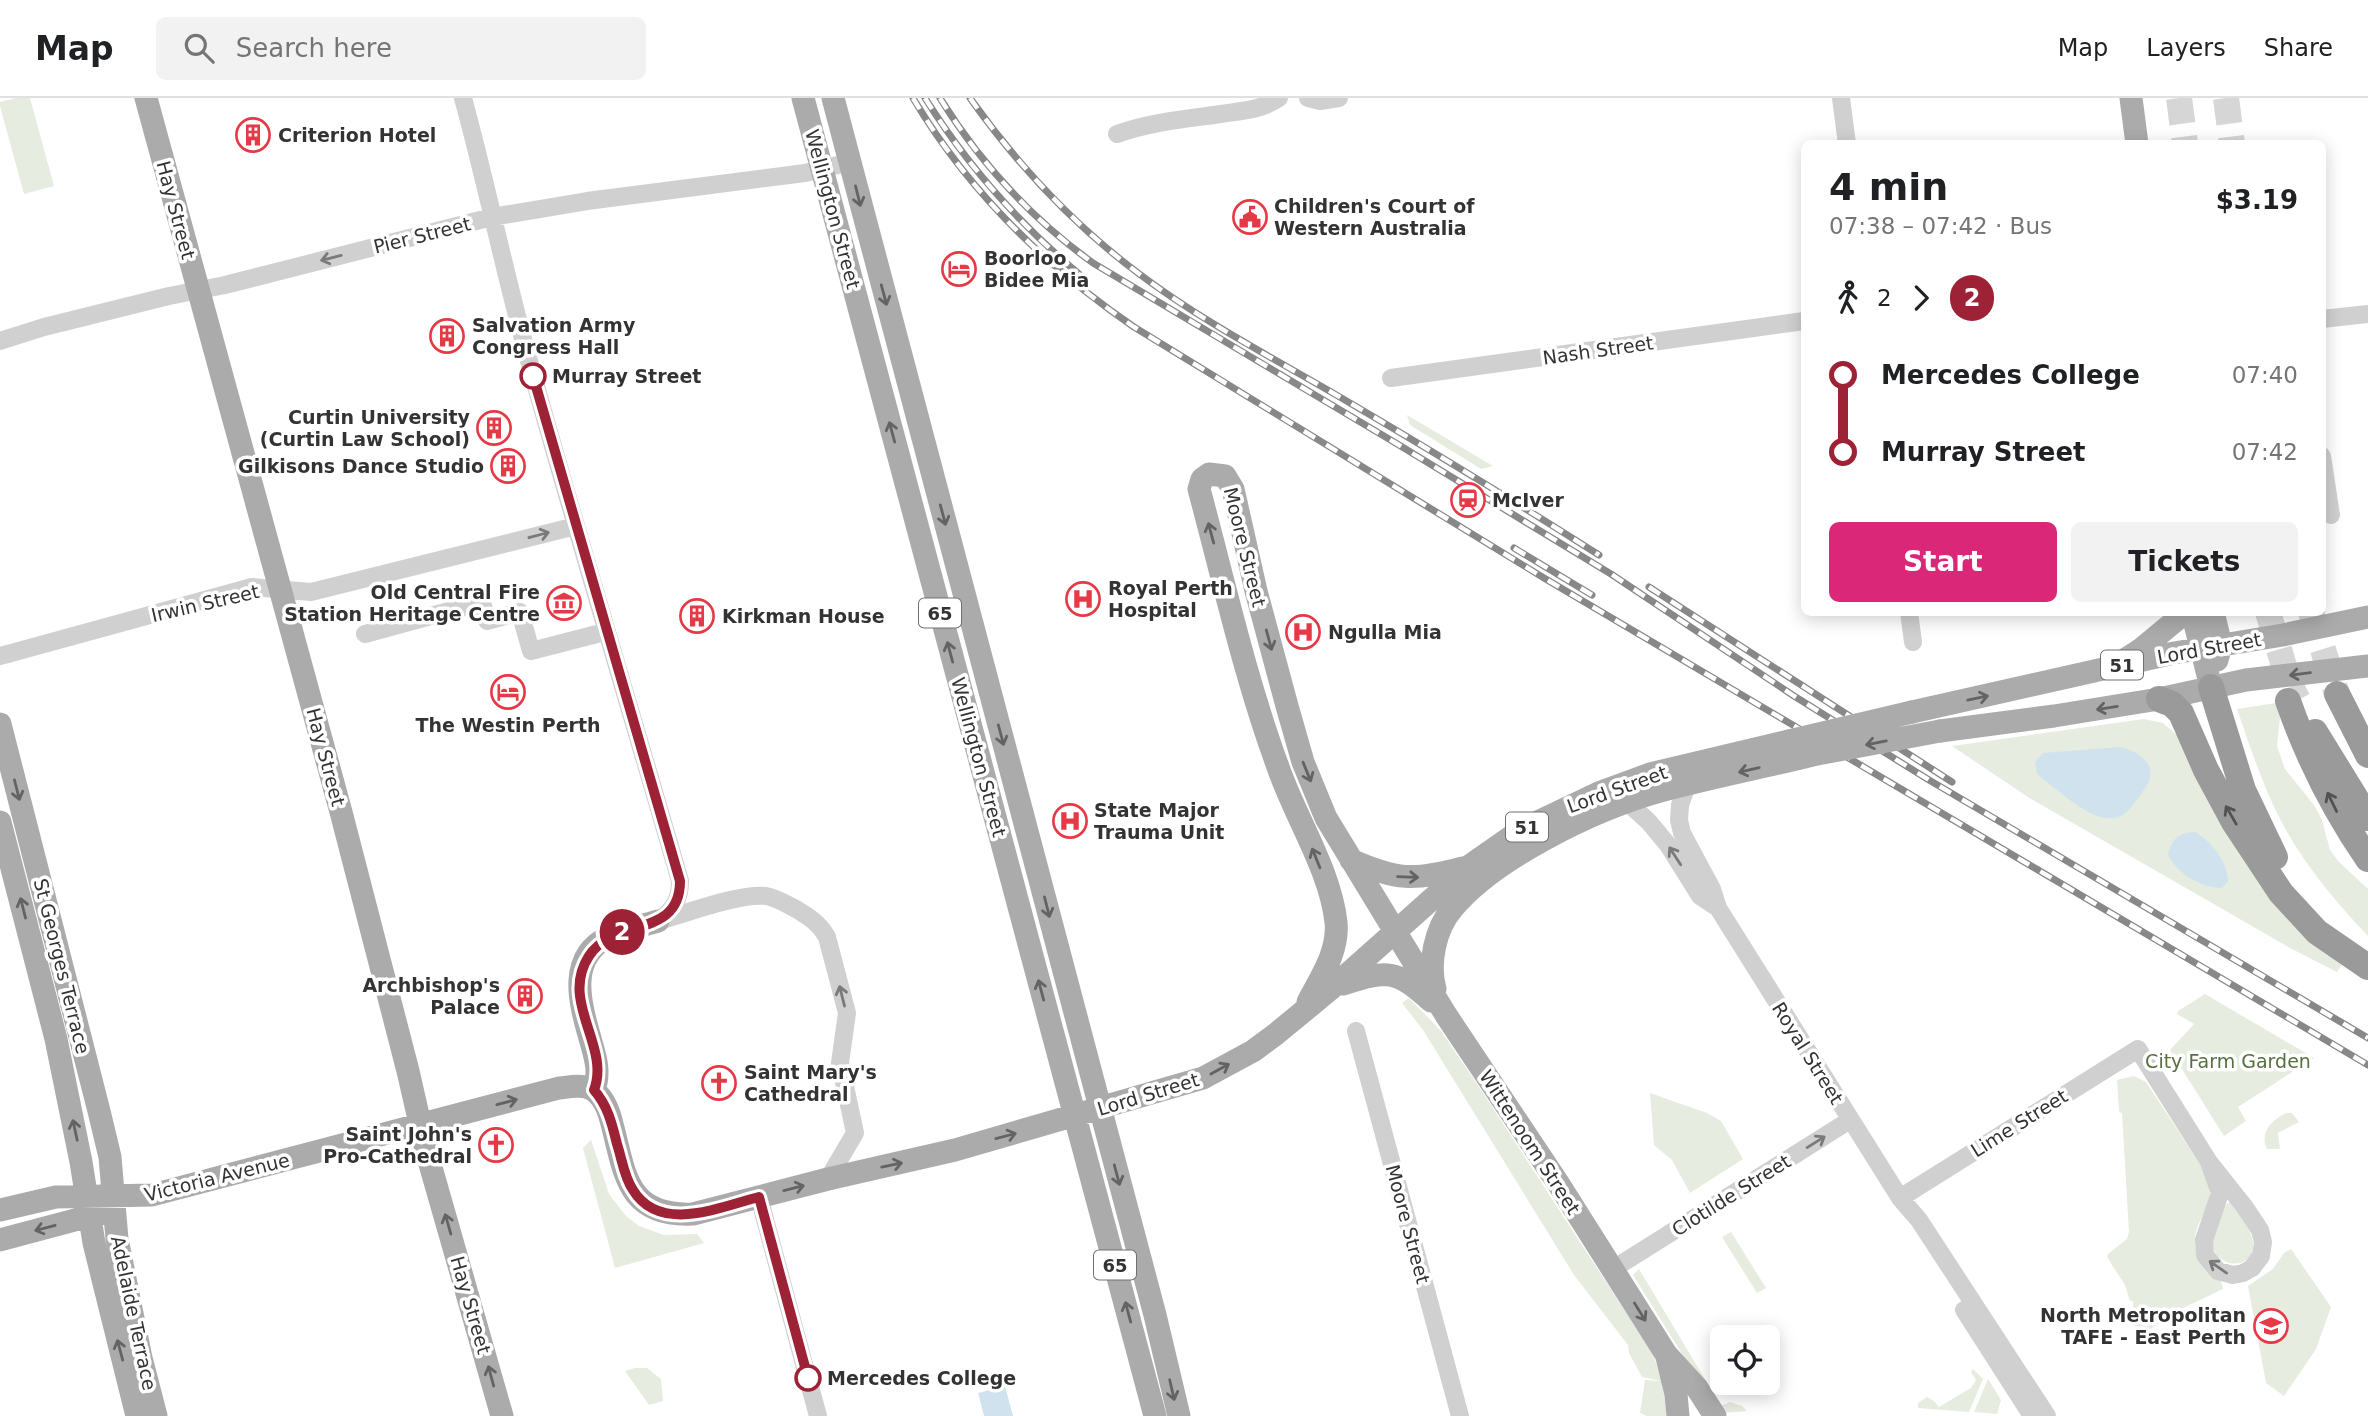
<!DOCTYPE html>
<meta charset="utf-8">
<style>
body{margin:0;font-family:"DejaVu Sans",sans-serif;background:#f2f2f2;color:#202124;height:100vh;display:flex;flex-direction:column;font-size:26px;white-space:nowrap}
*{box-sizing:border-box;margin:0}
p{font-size:23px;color:#757577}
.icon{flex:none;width:38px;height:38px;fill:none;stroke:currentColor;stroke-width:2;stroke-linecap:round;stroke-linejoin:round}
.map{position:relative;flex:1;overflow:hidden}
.drawer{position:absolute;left:1801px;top:42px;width:525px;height:476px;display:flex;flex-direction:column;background:#fff;border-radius:10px;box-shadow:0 4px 18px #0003}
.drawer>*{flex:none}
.badge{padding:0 14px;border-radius:23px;font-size:24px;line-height:46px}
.fabs{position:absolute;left:1710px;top:1227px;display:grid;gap:14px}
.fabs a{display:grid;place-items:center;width:70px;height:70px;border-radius:10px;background:#fff;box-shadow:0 4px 18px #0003;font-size:35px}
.map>.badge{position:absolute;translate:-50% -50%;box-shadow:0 0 0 4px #fff}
.legs{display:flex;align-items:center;gap:10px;height:77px;padding:0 28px;font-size:23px}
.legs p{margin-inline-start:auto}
.headline{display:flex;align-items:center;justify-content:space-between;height:119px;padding:0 28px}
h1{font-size:38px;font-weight:800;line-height:52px}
.primary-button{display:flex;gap:14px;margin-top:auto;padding:14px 28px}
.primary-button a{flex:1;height:80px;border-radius:10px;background:#db2777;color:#fff;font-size:28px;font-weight:800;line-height:80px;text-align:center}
.primary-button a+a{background:#f2f2f2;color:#202124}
ul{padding:0 28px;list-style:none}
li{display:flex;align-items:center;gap:24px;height:77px;font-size:26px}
li i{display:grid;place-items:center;width:10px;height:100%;margin:0 9px;background:currentColor}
li i::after{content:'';width:18px;height:18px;margin:-9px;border:5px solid;border-radius:50%;background:#fff}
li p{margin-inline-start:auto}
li:first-child i{background:linear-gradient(#0000 50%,currentColor 0)}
li:last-child i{background:linear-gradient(currentColor 50%,#0000 0)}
header{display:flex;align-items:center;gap:42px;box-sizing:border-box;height:98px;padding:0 35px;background:#fff;border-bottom:2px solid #e0e0e0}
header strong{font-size:33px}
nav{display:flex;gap:38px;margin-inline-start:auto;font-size:24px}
.search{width:490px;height:63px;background:#f2f2f2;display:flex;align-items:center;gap:18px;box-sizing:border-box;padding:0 24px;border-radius:10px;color:#757577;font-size:26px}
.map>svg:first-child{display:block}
.green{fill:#e6ecdf}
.water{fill:#cfe2ee}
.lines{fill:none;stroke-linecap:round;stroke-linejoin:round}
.highway-tunnel{stroke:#d6d6d6;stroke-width:26;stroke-dasharray:26 13;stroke-linecap:butt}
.minor{stroke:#d0d0d0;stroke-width:18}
.major{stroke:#ababab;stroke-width:23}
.highway{stroke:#9a9a9a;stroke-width:26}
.rail-casing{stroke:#888;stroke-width:7}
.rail{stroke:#fff;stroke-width:4.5;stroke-dasharray:13;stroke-linecap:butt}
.major-bridge{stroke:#ababab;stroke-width:23}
.oneway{stroke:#636363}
.oneway2{stroke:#7a7a7a}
.oneway3{stroke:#525252}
.line-1-casing{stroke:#fff;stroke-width:16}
.line-1{stroke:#9d2235;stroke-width:10}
.stop-1-dot{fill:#fff;stroke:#9d2235;stroke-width:3.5}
.labels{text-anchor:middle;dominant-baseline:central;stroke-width:7;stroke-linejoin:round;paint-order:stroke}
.shield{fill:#fff;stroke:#707070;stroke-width:2}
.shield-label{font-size:18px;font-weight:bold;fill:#333}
.poi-label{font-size:19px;font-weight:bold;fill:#333;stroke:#fff;text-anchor:start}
.street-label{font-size:19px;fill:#333;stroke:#fff}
.stop-label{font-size:19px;font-weight:bold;fill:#333;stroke:#fff;text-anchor:start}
.park-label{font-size:19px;fill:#56703f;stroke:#fff}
</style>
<header>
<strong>Map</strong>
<div class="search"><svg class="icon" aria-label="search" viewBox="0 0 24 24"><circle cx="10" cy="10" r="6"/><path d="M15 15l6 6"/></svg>Search here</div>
<nav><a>Map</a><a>Layers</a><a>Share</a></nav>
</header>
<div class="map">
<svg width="2368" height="1318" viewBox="0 0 2368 1318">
<rect width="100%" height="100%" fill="#fff"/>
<path class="green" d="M16 0H30L54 88 24 96 0 8V4Z
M1407 317 1493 368 1481 371 1410 327Z
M2276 605 2280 620 2277 648 2285 671 2314 707 2322 722 2330 752 2338 763 2368 791V838C2335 803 2302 764 2280 721 2262 686 2250 648 2237 611Z
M2144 621 2163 625 2179 639 2343 865 2337 874 2290 850 2031 701 1952 648Z
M2205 896 2314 960 2238 1009 2246 1023 2224 1038 2170 952 2194 926 2177 916 2178 913Z
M1409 900 1441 933 1481 992 1653 1256C1660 1276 1668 1296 1666 1318H1647L1640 1315 1645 1282 1661 1283 1642 1279 1629 1255 1628 1247 1574 1177 1423 932 1402 905Z
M2134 978 2146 984 2207 1077C2218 1111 2194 1118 2195 1146 2196 1166 2220 1169 2223 1191L2183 1210 2150 1231 2135 1235 2133 1203H2130L2125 1187 2107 1159 2108 1156 2127 1141 2129 1134 2122 1015 2119 1014 2117 982Z
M1650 995 1707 1015 1721 1023 1743 1061 1690 1095 1672 1062 1654 1047Z
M2286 1015H2292L2299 1024 2278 1035 2280 1051H2267C2259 1034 2272 1022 2286 1015Z
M591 1042 609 1096 626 1118 639 1128 664 1137 697 1136 704 1145 615 1170 583 1050Z
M2231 1103C2237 1110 2241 1118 2246 1126 2277 1180 2197 1176 2215 1130 2219 1121 2222 1107 2231 1103Z
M1731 1134 1766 1190 1757 1195 1722 1139Z
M2291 1151 2331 1209 2316 1251 2284 1298 2266 1285 2248 1188 2273 1171 2284 1155Z
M1639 1171 1721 1308 1730 1304 1742 1308 1747 1313 1722 1315 1697 1280 1633 1177Z
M635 1270H647L661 1281 663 1303 649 1307 625 1273Z
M1973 1271 1983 1281 1969 1314 1918 1310V1305L1927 1299 1934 1303 1939 1309 1971 1290 1976 1282 1971 1274Z
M1988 1281 2001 1302 1997 1316 1974 1314Z"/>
<path class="water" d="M2119 649C2136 652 2158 665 2148 685 2146 690 2142 694 2139 699 2130 711 2123 723 2105 720 2084 717 2054 689 2037 676L2035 664 2043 655Z
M2195 734C2211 743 2228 764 2228 783L2222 790C2201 790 2176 775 2168 756 2173 740 2178 735 2195 734Z
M1005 1288 1013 1318H984L978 1295Z"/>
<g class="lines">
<path class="highway-tunnel" d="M2179 0 2185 46
M2226 0 2232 46
M2268 514 2289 585 2298 602
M2311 514 2337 596"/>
<path class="minor" d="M463 0C486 84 503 168 526 252 575 430 629 606 680 783 680 803 673 812 658 823
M1308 0 1320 3 1339 0
M1841 0 1847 46
M1117 36C1150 24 1186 21 1221 16 1241 13 1262 12 1279 0
M2322 221 2368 216
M0 243 44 229 169 198 225 187 492 119 587 103 805 75 850 64
M1391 280 1804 223
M2322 358 2331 417
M1909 514 1913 544
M365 536 482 504 487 523 520 514 531 553 597 536
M0 558 252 489 311 494 576 428
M1687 687 1680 707 1679 722 1682 735 1712 791 1718 810 1900 1100 1919 1122 2047 1318
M1627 704 1649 724 1668 747 1700 798 1718 810
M661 822C688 815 740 795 766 798 777 800 786 806 796 811 809 819 819 825 827 839L847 915 840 965 855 1035 828 1081
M1356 933 1460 1318
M759 1099 818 1318
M1900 1100 2138 951 2209 1064 2244 1108 2260 1132 2263 1144 2261 1158 2252 1170 2243 1175 2233 1177 2218 1173 2205 1157 2204 1142 2220 1095 2209 1064
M1613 1171 1850 1022
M1964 1212 2032 1318"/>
<path class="major" d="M146 0 341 714 408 973 426 1052 502 1318
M803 0 1155 1318
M833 0 1155 1217 1179 1318
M2131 0 2137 46
M2192 514 2211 589
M2213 514 2221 547 2217 562
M2123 563 2140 552 2186 514
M1912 614 2174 555 2283 537 2368 519
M0 626 99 1013 110 1059 117 1141 141 1260 156 1318
M1940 633 2054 618 2159 601 2246 582 2368 568
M0 724 56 941 81 1064 94 1145 137 1318
M1351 762C1396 782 1414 783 1462 770
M1343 886C1387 872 1396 871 1431 903
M1435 891C1428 866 1435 831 1452 811 1494 760 1594 712 1657 694 1708 680 1761 670 1812 657
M1308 904C1321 879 1339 853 1336 824 1330 771 1295 719 1278 669 1245 579 1224 484 1199 391L1202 381 1209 376 1225 378 1233 391 1256 493 1287 608 1303 664 1326 720 1446 917 1558 1085 1666 1256 1697 1290 1715 1318
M594 992C600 975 596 961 591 944 581 908 565 859 610 838 625 831 642 828 658 823
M0 1112 56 1099 152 1097 559 990C569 989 581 986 591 991 603 997 608 1011 611 1022 625 1074 625 1119 693 1116L828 1081 955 1052 1203 980 1253 953 1276 936 1333 889 1468 769 1521 732 1601 694 1650 676 1789 643
M0 1142 105 1114
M1667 1259 1676 1296 1678 1318"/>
<path class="highway" d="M2211 589 2243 692 2275 759
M2337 596 2368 657
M2159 601 2172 606 2181 615 2206 672 2234 724 2281 795 2317 834 2368 869
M2288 603C2308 660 2334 712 2368 761
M2315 634 2368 720"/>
<g class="rail-casing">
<path id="rail" d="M913 0C968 93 1045 168 1134 229L1544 480 2368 967
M925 0C967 67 1018 125 1079 176
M940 0C980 65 1031 120 1093 165L1399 347 1611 476 1794 598 1929 682 2368 940
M970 0C1016 65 1074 127 1138 175 1204 225 1279 263 1350 305 1434 354 1517 405 1599 457
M1514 450 1592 497
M1649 489 1952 684"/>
</g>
<use href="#rail" class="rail"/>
<path class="major-bridge" d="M1789 643 1912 614
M1812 657 1940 633"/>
</g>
<defs><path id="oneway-shaft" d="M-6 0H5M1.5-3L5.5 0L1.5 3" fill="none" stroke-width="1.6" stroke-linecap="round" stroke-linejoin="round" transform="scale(1.75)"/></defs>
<g class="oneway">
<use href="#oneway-shaft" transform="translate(858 98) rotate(76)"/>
<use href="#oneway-shaft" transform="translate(884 197) rotate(75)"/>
<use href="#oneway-shaft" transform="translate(892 334) rotate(-105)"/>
<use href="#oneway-shaft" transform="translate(943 417) rotate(75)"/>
<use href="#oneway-shaft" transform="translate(1211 435) rotate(-105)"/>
<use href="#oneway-shaft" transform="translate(1269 542) rotate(75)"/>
<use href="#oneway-shaft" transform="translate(950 554) rotate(-105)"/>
<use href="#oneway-shaft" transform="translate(2300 576) rotate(173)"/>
<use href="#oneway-shaft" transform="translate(1978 600) rotate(-12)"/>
<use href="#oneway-shaft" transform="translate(2107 610) rotate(171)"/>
<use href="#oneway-shaft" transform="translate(1001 637) rotate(75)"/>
<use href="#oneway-shaft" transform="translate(1876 645) rotate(169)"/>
<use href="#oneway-shaft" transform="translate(1749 672) rotate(167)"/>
<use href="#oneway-shaft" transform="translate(1307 674) rotate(68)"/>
<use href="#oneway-shaft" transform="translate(17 692) rotate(76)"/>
<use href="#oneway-shaft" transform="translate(1316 760) rotate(-112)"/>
<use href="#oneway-shaft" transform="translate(1408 779) rotate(2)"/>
<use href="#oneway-shaft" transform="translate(1047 809) rotate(76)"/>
<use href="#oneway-shaft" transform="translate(23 810) rotate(-104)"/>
<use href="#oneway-shaft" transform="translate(1041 892) rotate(-105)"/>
<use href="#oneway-shaft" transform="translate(1220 971) rotate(-29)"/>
<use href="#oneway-shaft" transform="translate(507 1004) rotate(-15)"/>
<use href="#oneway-shaft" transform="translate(75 1032) rotate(-102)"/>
<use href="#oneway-shaft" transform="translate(1006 1038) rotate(-15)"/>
<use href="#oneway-shaft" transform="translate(892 1067) rotate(-12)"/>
<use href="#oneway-shaft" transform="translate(1117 1077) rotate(75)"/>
<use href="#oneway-shaft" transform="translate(794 1090) rotate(-14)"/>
<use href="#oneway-shaft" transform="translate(448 1126) rotate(-106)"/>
<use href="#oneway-shaft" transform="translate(45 1130) rotate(165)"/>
<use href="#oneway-shaft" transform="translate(1128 1214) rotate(-105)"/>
<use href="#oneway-shaft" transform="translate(1640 1214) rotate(58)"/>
<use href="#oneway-shaft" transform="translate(120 1252) rotate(-105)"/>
<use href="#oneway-shaft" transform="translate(491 1278) rotate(-105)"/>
<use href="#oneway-shaft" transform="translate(1172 1292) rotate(77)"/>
</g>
<g class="oneway2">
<use href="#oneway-shaft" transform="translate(331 160) rotate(166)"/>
<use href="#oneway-shaft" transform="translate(539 437) rotate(-15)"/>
<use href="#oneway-shaft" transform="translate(1675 758) rotate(-123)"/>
<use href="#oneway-shaft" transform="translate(842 898) rotate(-104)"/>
<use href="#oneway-shaft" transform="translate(1816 1044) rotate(-32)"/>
<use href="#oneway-shaft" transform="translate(2218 1169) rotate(-145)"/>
</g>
<g class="oneway3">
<use href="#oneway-shaft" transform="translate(2332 704) rotate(-116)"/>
<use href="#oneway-shaft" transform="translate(2231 717) rotate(-120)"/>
</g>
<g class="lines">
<g class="line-1-casing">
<path id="line-1" d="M533 278 680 783C680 841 614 819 589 858 559 904 611 948 594 992 608 1008 612 1026 617 1046 622 1061 624 1079 633 1092 660 1136 720 1109 759 1099L808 1280"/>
</g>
<use href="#line-1" class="line-1"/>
</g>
<defs>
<g id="building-ring" transform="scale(1.75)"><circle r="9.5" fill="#fff" stroke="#e63946" stroke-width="1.5"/><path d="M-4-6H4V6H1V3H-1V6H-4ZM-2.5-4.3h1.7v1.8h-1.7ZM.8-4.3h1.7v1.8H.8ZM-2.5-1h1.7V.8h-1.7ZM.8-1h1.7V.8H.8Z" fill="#e63946"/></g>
<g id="civic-ring" transform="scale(1.75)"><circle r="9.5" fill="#fff" stroke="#e63946" stroke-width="1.5"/><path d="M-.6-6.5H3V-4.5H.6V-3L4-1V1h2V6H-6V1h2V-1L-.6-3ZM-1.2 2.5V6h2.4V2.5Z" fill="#e63946"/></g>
<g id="hotel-ring" transform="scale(1.75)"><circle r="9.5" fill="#fff" stroke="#e63946" stroke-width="1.5"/><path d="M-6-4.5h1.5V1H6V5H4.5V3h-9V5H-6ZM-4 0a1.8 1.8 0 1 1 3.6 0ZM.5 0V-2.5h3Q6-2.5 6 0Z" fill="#e63946"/></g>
<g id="station-ring" transform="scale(1.75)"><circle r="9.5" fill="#fff" stroke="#e63946" stroke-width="1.5"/><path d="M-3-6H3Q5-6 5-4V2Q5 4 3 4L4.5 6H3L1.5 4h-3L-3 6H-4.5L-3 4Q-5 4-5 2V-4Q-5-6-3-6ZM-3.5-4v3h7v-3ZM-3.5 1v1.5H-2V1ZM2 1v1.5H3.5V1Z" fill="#e63946"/></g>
<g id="hospital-ring" transform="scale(1.75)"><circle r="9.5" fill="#fff" stroke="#e63946" stroke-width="1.5"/><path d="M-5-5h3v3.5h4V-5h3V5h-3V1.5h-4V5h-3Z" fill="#e63946"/></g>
<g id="museum-ring" transform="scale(1.75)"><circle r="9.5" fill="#fff" stroke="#e63946" stroke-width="1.5"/><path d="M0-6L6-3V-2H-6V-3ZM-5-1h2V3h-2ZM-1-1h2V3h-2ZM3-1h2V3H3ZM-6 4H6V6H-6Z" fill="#e63946"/></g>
<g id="church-ring" transform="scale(1.75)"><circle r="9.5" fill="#fff" stroke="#e63946" stroke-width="1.5"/><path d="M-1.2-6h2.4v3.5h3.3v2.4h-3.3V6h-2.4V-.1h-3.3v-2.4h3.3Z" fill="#e63946"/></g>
<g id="university-ring" transform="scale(1.75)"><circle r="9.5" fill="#fff" stroke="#e63946" stroke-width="1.5"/><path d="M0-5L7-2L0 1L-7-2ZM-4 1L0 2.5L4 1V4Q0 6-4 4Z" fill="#e63946"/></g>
</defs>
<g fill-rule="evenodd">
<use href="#building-ring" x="253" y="37"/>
<use href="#civic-ring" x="1250" y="119"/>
<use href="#hotel-ring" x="959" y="171"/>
<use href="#building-ring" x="447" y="238"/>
<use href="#building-ring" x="494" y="330"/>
<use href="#building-ring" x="508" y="368"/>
<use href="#station-ring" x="1468" y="402"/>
<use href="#hospital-ring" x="1083" y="501"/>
<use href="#museum-ring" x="564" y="505"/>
<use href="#building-ring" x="697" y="518"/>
<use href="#hospital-ring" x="1303" y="534"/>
<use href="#hotel-ring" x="508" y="594"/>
<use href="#hospital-ring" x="1070" y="723"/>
<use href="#building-ring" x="525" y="898"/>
<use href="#church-ring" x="719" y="985"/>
<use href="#church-ring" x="496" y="1047"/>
<use href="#university-ring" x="2271" y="1228"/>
</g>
<g class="stop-1-dot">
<circle cx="533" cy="278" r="12"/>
<circle cx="808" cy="1280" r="12"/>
</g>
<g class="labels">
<g class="shield">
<rect x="919" y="500.5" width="42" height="29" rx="5"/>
<rect x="2101" y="552.5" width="42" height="29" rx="5"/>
<rect x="1506" y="714.5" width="42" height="29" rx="5"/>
<rect x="1094" y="1152.5" width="42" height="29" rx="5"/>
</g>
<g class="shield-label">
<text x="940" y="515">65</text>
<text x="2122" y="567">51</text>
<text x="1527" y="729">51</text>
<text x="1115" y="1167">65</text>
</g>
<g class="poi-label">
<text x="278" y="37">Criterion Hotel</text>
<text x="1274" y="108">Children's Court of<tspan x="1274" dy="22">Western Australia</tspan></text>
<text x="984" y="160">Boorloo<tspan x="984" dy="22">Bidee Mia</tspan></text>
<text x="472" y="227">Salvation Army<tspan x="472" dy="22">Congress Hall</tspan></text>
<text x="470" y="319" text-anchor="end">Curtin University<tspan x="470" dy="22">(Curtin Law School)</tspan></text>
<text x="484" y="368" text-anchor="end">Gilkisons Dance Studio</text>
<text x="1492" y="402">McIver</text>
<text x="1108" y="490">Royal Perth<tspan x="1108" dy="22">Hospital</tspan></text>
<text x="540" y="494" text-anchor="end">Old Central Fire<tspan x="540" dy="22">Station Heritage Centre</tspan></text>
<text x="722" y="518">Kirkman House</text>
<text x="1328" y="534">Ngulla Mia</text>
<text x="508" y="627" text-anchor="middle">The Westin Perth</text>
<text x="1094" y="712">State Major<tspan x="1094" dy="22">Trauma Unit</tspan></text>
<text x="500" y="887" text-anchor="end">Archbishop's<tspan x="500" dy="22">Palace</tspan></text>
<text x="744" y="974">Saint Mary's<tspan x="744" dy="22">Cathedral</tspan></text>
<text x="472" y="1036" text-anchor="end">Saint John's<tspan x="472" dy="22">Pro-Cathedral</tspan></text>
<text x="2246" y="1217" text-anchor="end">North Metropolitan<tspan x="2246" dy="22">TAFE - East Perth</tspan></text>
</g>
<g class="street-label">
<text transform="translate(833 111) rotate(75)">Wellington Street</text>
<text transform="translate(176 112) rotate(75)">Hay Street</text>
<text transform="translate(422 137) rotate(-14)">Pier Street</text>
<text transform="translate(1598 252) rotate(-8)">Nash Street</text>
<text transform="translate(1245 449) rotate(76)">Moore Street</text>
<text transform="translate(205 505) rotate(-13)">Irwin Street</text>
<text transform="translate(2209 550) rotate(-10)">Lord Street</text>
<text transform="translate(326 659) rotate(75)">Hay Street</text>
<text transform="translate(979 659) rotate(75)">Wellington Street</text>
<text transform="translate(1617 691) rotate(-20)">Lord Street</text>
<text transform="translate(62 868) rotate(76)">St Georges Terrace</text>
<text transform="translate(1808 955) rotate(58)">Royal Street</text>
<text transform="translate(1148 996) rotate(-17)">Lord Street</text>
<text transform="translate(2019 1025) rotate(-32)">Lime Street</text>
<text transform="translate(1530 1044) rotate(57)">Wittenoom Street</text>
<text transform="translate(217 1079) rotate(-14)">Victoria Avenue</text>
<text transform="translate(1731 1097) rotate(-32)">Clotilde Street</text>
<text transform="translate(1408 1126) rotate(75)">Moore Street</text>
<text transform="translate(471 1207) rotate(74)">Hay Street</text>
<text transform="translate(134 1215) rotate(78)">Adelaide Terrace</text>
</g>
<g class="stop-label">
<text x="552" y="278">Murray Street</text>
<text x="827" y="1280">Mercedes College</text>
</g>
<g class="park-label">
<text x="2228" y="963">City Farm Garden</text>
</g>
</g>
</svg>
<div class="fabs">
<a><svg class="icon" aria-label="locate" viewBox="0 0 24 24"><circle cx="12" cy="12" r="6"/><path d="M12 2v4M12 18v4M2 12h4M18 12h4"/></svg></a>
</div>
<b class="badge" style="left:622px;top:834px;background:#9d2235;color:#fff">2</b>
<section class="drawer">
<div class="headline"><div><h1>4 min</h1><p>07:38 – 07:42 · Bus</p></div><b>$3.19</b></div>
<div class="legs"><svg class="icon" aria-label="walk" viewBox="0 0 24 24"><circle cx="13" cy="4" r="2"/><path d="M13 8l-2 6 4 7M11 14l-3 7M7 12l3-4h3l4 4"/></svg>2<svg class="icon" aria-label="forward" viewBox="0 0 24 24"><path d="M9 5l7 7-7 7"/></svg><b class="badge" style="background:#9d2235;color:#fff">2</b></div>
<ul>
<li><i style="color:#9d2235"></i><b>Mercedes College</b><p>07:40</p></li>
<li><i style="color:#9d2235"></i><b>Murray Street</b><p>07:42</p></li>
</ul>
<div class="primary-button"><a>Start</a><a>Tickets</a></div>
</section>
</div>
